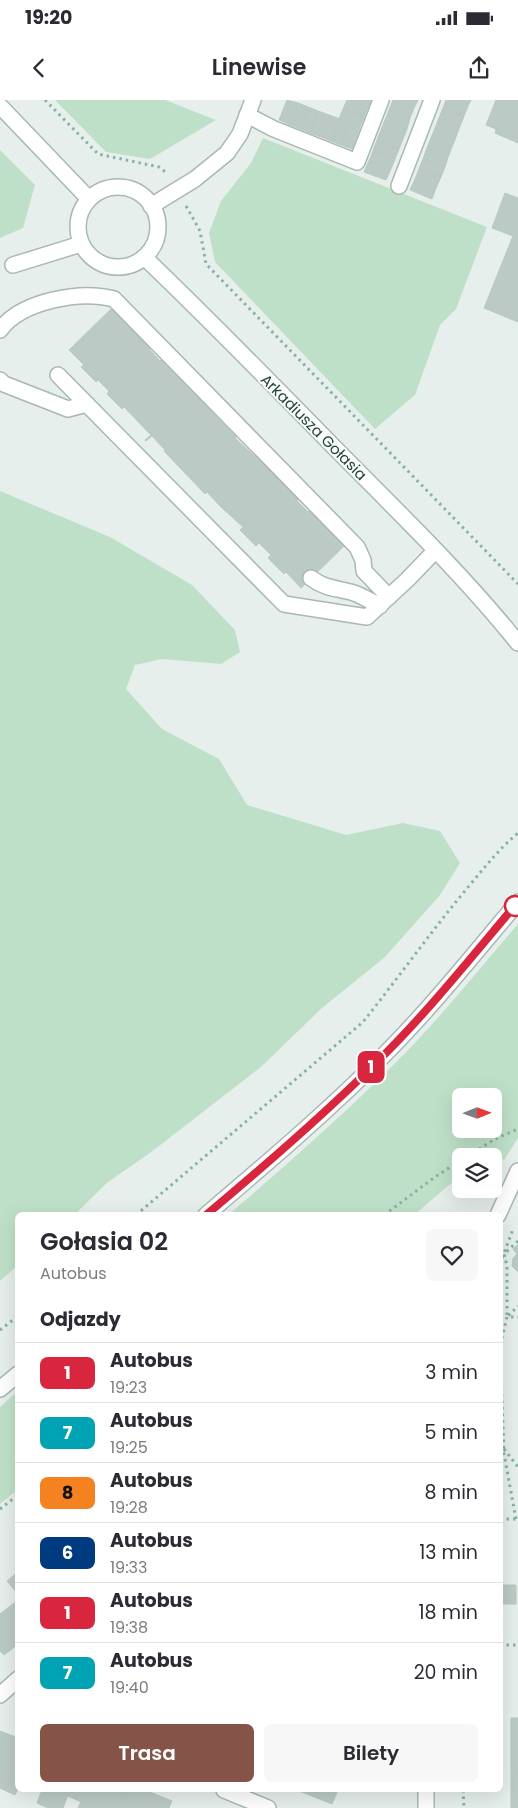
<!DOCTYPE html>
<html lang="pl">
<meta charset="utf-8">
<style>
body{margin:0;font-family:Poppins,sans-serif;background:#f7f7f7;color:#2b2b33;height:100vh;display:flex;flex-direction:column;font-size:19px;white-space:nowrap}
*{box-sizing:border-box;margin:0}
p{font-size:16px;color:#7c7c81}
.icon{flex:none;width:28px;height:28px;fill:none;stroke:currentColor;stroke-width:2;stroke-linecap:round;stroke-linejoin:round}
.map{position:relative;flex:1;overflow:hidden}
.sheet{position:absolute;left:15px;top:1112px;width:488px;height:580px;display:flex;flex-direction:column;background:#fff;border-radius:8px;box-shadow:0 5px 20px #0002}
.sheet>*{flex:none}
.badge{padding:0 10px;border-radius:8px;font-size:18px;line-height:32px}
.needle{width:32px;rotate:89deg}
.tools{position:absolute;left:452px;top:988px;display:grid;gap:10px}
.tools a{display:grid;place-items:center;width:50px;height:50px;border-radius:8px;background:#fff;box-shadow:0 5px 20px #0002;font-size:25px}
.map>.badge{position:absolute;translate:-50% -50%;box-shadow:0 0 0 2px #fff}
h2{padding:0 25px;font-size:19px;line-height:45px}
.round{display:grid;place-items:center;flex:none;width:52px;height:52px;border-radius:8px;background:#f7f7f7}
.overview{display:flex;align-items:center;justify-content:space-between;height:85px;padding:0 25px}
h1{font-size:24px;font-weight:600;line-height:38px}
.button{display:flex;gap:10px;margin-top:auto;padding:10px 25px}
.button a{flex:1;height:58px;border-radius:8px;background:#855347;color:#fff;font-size:20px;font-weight:600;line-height:58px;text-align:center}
.button a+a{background:#f7f7f7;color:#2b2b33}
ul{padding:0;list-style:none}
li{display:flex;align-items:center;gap:15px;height:60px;padding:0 25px;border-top:1px solid #e1e1e2}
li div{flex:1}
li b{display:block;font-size:19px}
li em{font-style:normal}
li .badge{min-width:55px;font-weight:700;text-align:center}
.status{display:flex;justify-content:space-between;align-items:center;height:35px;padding:0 25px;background:#fff;direction:ltr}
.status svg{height:14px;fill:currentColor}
header{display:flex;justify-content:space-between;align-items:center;height:65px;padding:0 25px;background:#fff;font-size:22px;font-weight:600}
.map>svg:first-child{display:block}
.green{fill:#bfe0c8;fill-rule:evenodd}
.building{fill:#bbcac4;stroke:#b8c9c2}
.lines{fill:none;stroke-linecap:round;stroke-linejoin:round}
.service-casing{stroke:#a8b8b2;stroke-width:18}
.minor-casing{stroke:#a8b8b2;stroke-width:18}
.tertiary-casing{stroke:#a8b8b2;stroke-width:18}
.path{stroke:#86b3a5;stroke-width:3;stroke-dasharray:2.5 4;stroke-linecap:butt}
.service{stroke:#fff;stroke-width:15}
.minor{stroke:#fff;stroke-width:15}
.tertiary{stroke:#fff;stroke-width:15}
.line-casing{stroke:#fff;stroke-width:11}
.line{stroke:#d7263d;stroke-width:8}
.stop-dot{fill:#fff;stroke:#d7263d;stroke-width:2.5}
.labels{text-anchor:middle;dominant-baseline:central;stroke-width:4;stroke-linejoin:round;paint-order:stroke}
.street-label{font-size:15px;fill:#24423a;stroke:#f7fbf9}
</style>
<div class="status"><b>19:20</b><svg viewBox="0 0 49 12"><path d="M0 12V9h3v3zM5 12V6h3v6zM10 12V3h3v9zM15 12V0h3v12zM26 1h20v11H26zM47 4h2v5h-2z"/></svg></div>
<header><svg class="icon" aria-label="back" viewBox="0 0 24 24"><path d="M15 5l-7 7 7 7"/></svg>Linewise<svg class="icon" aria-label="share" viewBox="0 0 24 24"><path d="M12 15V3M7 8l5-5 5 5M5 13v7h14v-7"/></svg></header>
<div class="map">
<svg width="518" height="1708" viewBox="0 0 518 1708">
<rect width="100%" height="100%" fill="#e6efeb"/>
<path class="green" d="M55 0H165L216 20 150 59 106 52Z
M263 38 487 127 456 209 440 225 415 295 375 329 215 162 209 133 221 101 251 63Z
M0 50 35 85 23 128 0 138Z
M0 391 110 437 192 485 235 530 240 552 221 564 162 559 135 565 126 589 162 629 219 659 247 705 346 735 403 723 440 731 460 763 440 795 385 857 322 908 262 966 150 1053 108 1082 74 1115H18L17 1166 0 1181Z
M518 824V1038L504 1060 487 1053 483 1056H461V1075L414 1115H228C291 1061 355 1005 413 945 450 906 483 864 518 824ZM461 996H494V1029H461Z
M17 1292V1390L0 1404V1307Z"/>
<path class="building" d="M287 0 298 3 290 25 279 20Z
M347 0 368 7 364 17 343 9Z
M350 0H371L368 7Z
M393 0 414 8 410 18 389 10Z
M394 0H418L414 8Z
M446 0H453L468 6 464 16 443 8Z
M453 0H471L468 6Z
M496 0H518V43L495 33 496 29 486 25Z
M298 3 308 7 300 29 290 25Z
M308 7 318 11 310 33 300 29Z
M443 8 464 16 460 26 439 18Z
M343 9 364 17 360 27 339 19Z
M389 10 410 18 407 29 385 20Z
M318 11 329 15 321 37 310 33Z
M329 15 340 19 331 41 321 37Z
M439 18 460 26 456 37 435 28Z
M339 19 349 23 341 45 331 41Z
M385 20 407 29 403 39 381 30Z
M349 23 360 27 352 49 341 45Z
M435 28 456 37 452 47 431 38Z
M381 30 403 39 399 49 377 40Z
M431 38 452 47 448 57 427 48Z
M377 40 399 49 395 59 373 51Z
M427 48 448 57 445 67 423 59Z
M373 51 395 59 391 69 369 61Z
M423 59 445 67 441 77 419 69Z
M369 61 391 69 386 80 364 72Z
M419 69 441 77 436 88 415 79Z
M415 79 436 88 432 99 410 90Z
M505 93 518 98V222L484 208 513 136 492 128Z
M111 209 150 248 149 249 160 261 161 260 236 337 235 338 264 365 221 407 207 392 205 394 164 351 165 350 152 336 146 341 145 340 151 335 124 307 122 309 107 294 109 291 98 280 96 282 81 267 84 265 69 250Z
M264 365 298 399 297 401 308 412 309 411 344 446 301 488 286 472 284 474 268 458 271 455 259 443 256 446 240 430 243 427 221 407Z
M518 1144V1172L512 1166 513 1158 517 1154 513 1149Z
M18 1472V1494L7 1481Z
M500 1485H516V1504H500Z
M18 1500V1544L4 1555 0 1551V1514Z
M511 1618H518V1708H511Z
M0 1631 18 1638V1689L15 1695 0 1688Z
M42 1690H70L63 1708H48L37 1703Z
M70 1690H124L117 1708H78L81 1702 68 1696Z
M124 1690H145L172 1701 169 1708H117Z
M297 1690H338L332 1704Z"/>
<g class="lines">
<g class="service-casing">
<path id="service" d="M247 15 274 29 357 62 381 0
M399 86 432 0
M13 165 81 144
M0 230C21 201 80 190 114 199L357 447 363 460 364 471 389 497
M58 275 284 504 367 517 408 479 435 451
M0 280 4 284 68 309 87 304
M311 478C325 489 338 488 354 493 362 496 371 501 380 506"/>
</g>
<g class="minor-casing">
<path id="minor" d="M0 6 89 99
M78 127a40 40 0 1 1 80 0a40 40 0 1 1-80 0Z
M151 106 195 79 227 53 240 34 253 0
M144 157C208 218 269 281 331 344 395 409 461 472 518 543
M498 1115 518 1071
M0 1595 18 1579
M224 1690 268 1708
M426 1690V1708"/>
</g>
<g class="tertiary-casing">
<path id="tertiary" d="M206 1115C266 1064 327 1012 383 956 431 908 474 854 518 802
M0 1289 18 1274"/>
</g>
<path class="path" d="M45 0 98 54 159 67 168 74
M186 106 200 131 206 164 518 484
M468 1056 495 1039 518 1029
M136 1115 363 922C399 877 432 830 469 786 485 767 499 749 518 733
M384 1115 435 1077 461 1060
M518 1141 504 1154 507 1166V1217L518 1206
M500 1164 513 1129
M0 1230 18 1216
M504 1349 518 1367
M0 1409 18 1395
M500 1419H517
M516 1419 504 1354 500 1246 507 1217H518
M500 1545H518
M463 1690 464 1708"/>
<use href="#service" class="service"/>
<use href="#minor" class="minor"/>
<use href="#tertiary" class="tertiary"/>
</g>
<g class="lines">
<g class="line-casing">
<path id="line" d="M206 1115C267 1064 327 1012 383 956 431 908 474 854 518 802"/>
</g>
<use href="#line" class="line"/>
</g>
<circle class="stop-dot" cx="515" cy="806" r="10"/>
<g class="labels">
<g class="street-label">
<text transform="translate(314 327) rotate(45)">Arkadiusza Gołasia</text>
</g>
</g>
</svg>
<div class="tools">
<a><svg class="needle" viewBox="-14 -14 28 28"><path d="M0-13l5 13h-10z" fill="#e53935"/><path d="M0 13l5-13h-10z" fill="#7c7c81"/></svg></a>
<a><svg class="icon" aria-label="layers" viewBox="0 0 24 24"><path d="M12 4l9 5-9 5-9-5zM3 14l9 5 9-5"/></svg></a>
</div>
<b class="badge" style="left:371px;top:967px;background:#d7263d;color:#fff">1</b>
<section class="sheet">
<div class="overview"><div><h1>Gołasia 02</h1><p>Autobus</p></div><a class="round"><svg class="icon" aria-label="heart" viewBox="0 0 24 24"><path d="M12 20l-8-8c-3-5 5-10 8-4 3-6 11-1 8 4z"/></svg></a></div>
<h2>Odjazdy</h2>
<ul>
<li><span class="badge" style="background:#d7263d;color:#fff">1</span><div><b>Autobus</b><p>19:23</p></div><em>3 min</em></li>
<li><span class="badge" style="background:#00a3b4;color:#fff">7</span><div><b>Autobus</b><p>19:25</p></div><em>5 min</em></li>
<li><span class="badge" style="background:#f58220;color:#111">8</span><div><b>Autobus</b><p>19:28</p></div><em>8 min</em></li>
<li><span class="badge" style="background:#003b80;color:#fff">6</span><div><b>Autobus</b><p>19:33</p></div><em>13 min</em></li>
<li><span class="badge" style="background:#d7263d;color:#fff">1</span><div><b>Autobus</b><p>19:38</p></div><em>18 min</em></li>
<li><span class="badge" style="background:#00a3b4;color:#fff">7</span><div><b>Autobus</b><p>19:40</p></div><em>20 min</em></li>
</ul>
<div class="button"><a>Trasa</a><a>Bilety</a></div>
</section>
</div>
